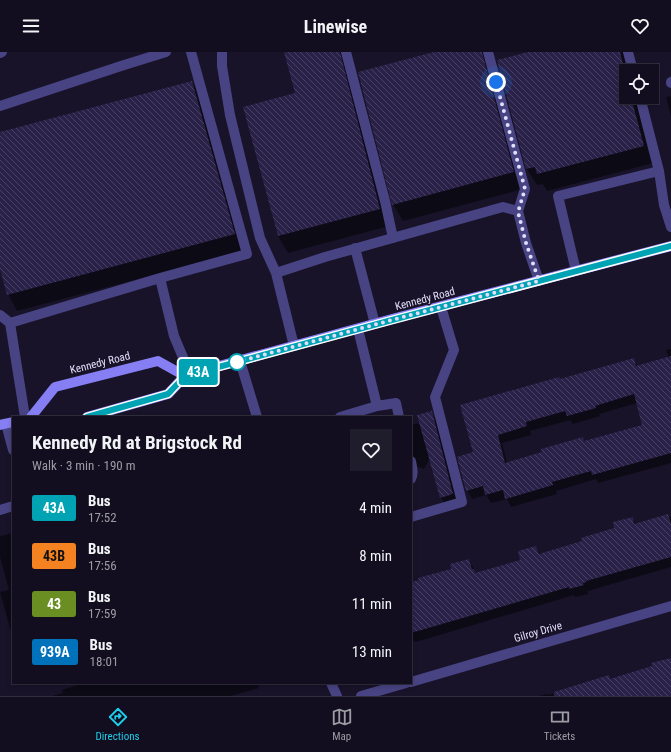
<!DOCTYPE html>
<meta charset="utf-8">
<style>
body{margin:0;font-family:"Roboto Condensed",sans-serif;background:#1f1c2c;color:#f1f3f6;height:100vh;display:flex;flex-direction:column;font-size:15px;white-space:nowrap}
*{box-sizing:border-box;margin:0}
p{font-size:13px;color:#9c9ca4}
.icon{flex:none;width:22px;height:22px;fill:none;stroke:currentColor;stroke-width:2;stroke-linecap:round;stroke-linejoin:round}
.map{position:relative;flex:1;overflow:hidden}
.sheet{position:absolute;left:12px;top:364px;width:400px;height:268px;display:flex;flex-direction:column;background:#120e1f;border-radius:0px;box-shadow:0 2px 6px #0003,0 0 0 1px #312e3d}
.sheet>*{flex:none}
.badge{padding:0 8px;border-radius:3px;font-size:14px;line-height:26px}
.tools{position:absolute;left:619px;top:12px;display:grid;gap:8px}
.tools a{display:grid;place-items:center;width:40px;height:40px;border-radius:0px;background:#120e1f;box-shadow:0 2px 6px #0003,0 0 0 1px #312e3d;font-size:20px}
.you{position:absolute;width:20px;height:20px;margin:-10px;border:3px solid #fff;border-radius:50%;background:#1a73e8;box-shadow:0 0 0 6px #1a73e833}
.map>.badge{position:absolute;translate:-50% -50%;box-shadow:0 0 0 2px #fff}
.round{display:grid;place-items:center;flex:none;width:42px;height:42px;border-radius:0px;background:#1f1c2c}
.headline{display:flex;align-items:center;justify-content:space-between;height:68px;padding:0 20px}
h1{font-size:19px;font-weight:700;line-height:30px}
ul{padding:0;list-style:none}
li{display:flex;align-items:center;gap:12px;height:48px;padding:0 20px}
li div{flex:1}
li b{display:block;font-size:15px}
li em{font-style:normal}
li .badge{min-width:44px;font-weight:700;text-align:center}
header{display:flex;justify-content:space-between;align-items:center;height:52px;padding:0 20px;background:#120e1f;font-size:18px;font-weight:700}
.tabs{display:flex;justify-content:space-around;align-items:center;height:56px;border-top:1px solid #312e3d;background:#120e1f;font-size:11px;color:#9c9ca4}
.tabs a{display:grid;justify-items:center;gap:2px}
.tabs .on{color:#1dceea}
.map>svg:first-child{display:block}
.shadow{fill:#0007;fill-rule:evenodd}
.building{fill:url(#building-back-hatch);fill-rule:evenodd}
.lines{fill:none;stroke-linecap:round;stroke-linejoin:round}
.lane{stroke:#484383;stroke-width:10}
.street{stroke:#484383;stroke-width:10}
.secondary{stroke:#867ef3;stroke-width:10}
.line-casing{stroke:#fff;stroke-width:9}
.line{stroke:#00a3b4;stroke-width:6}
.walk{stroke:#e3defc;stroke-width:4;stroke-dasharray:0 7.2}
.stop-dot{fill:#fff;stroke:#00a3b4;stroke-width:2}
.labels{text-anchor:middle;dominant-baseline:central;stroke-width:3;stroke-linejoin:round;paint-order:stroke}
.street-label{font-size:11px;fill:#e3defc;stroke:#181329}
</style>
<header><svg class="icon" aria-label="menu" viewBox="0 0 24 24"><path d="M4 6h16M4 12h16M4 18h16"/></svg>Linewise<svg class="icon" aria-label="heart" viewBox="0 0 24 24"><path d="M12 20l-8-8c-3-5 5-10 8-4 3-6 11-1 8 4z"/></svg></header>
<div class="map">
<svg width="671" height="644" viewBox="0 0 671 644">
<defs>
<pattern id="building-back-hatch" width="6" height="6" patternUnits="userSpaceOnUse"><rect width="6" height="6" fill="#2a2148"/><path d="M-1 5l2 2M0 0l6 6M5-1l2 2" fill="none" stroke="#494163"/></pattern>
</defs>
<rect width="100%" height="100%" fill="#181329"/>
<path class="shadow" d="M285 0H346L389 174 288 201 278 184 244 56 297 41Z
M438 0H486L523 137 403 169 393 152Z
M532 0H624L629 19H626V45H636L653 111 547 139 543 132 537 133 527 117Z
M192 30 202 47 244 199 17 259 8 242 0 213V81Z
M671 44V65L666 45Z
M671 297V411L598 431 596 427 556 439 557 442 511 455 507 447 491 451 486 443 472 447 467 438 475 401 560 328 633 307 638 315 669 306 666 298ZM637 351 644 374 507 411 502 391 531 383 530 379 570 368 573 372 600 364 599 362Z
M431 360 439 373 460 455 449 458 441 446 430 406 424 417 422 416 418 415 414 417 411 424 413 434 412 438H411V373L420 371Z
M668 463 669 466 671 465V515L591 538V539H587L588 542 575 545 574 543 416 590 415 589 411 590V531L453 517 469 508 474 517 475 522 522 509 536 495 541 503 583 490 616 477 632 466 636 472Z
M13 481V587L0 540 9 538 0 505V484Z
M671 606V644H539L547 642 548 643 589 631 610 628 653 614Z
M84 631H262L260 632V633L258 634 259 636 231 644H52L63 641 62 638Z"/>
<path class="building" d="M284 0H340L380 157 278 184 243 55 295 41Z
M434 0H482L514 120 392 153 358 20Z
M528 0H620L626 24V45H631L644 94 537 122 535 115 526 117 497 8Z
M192 29 235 182 7 243 0 217V80Z
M671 304V401L592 423 591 419 552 430 553 433 505 447 503 438 485 443 483 434 466 439 457 405 473 400 460 353 559 325 560 327 634 306 636 314ZM634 342 642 373 584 389 583 385 541 397 542 400 505 411 498 383 527 374 526 370 565 359 567 364 596 356 595 354Z
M432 359 453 442 440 446 417 363Z
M668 462 671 472V505L586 529 587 530 583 531 584 533 569 537V535L411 581V530L419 528 418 526 451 517 450 512 469 507 472 517H474L475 521 520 508 518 499 536 494 539 502 582 489 581 486 614 476 613 470 633 465 634 472Z
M671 606V644H554V640L609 623 610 627 652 614 651 611Z"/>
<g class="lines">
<path class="lane" d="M222 0V14L230 63 260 186 276 221
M346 0 385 149 393 186
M488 0 525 137 518 159
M628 0 633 19
M0 1 2 0
M671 30V31
M640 45 659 119
M0 54 121 14 166 0
M355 196 375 272
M576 219 558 144 659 119 664 153 671 175
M160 226 247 202 191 0
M0 263 10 271
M358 277 377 354
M294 294 276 221 325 205 503 155 518 159 526 191 539 229
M25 365 10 271 160 226 174 284 190 322
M340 365 377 354 396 351 399 365
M6 372 13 398
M411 409C412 415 414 422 411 427
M0 458 13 454
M411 465 462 450 435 345 454 298 441 255"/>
<path class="street" d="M240 309 257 365
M411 630 671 554
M331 631 337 644
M361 644 406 631"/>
<path class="secondary" d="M31 365 55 335 158 309 185 324
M87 365 168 342 185 324 190 322 392 267 671 194
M0 373 13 370"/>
</g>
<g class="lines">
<g class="line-casing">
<path id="line" d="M87 365 168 342 185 324 392 268 671 194"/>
</g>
<use href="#line" class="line"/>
<path class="walk" d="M237 310 392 268 539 229 526 191 518 160 525 137 496 30"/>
</g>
<circle class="stop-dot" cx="237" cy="310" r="8"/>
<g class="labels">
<g class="street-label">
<text transform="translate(425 247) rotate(-15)">Kennedy Road</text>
<text transform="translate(100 311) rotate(-14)">Kennedy Road</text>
<text transform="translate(538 580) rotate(-16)">Gilroy Drive</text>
</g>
</g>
</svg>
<div class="tools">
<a><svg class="icon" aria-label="locate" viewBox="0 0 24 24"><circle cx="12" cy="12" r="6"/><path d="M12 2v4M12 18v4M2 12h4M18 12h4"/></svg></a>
</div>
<div class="you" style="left:496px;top:30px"></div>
<b class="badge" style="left:198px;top:320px;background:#00a3b4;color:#fff">43A</b>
<section class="sheet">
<div class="headline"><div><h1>Kennedy Rd at Brigstock Rd</h1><p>Walk · 3 min · 190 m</p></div><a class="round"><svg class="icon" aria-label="heart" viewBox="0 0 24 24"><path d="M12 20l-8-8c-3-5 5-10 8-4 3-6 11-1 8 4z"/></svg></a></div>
<ul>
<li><span class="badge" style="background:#00a3b4;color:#fff">43A</span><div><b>Bus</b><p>17:52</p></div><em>4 min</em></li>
<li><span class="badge" style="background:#f58220;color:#111">43B</span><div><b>Bus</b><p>17:56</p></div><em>8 min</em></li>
<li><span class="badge" style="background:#6b8e23;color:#fff">43</span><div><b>Bus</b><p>17:59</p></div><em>11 min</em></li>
<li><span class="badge" style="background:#0072bc;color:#fff">939A</span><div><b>Bus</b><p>18:01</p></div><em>13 min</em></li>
</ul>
</section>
</div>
<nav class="tabs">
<a class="on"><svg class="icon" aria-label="directions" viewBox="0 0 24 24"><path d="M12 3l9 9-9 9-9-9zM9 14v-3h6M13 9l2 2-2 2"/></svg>Directions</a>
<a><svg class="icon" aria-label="map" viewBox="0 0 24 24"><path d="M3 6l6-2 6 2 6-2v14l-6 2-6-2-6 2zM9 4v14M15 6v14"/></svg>Map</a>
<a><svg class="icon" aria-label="tickets" viewBox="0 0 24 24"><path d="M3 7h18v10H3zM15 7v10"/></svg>Tickets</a>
</nav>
